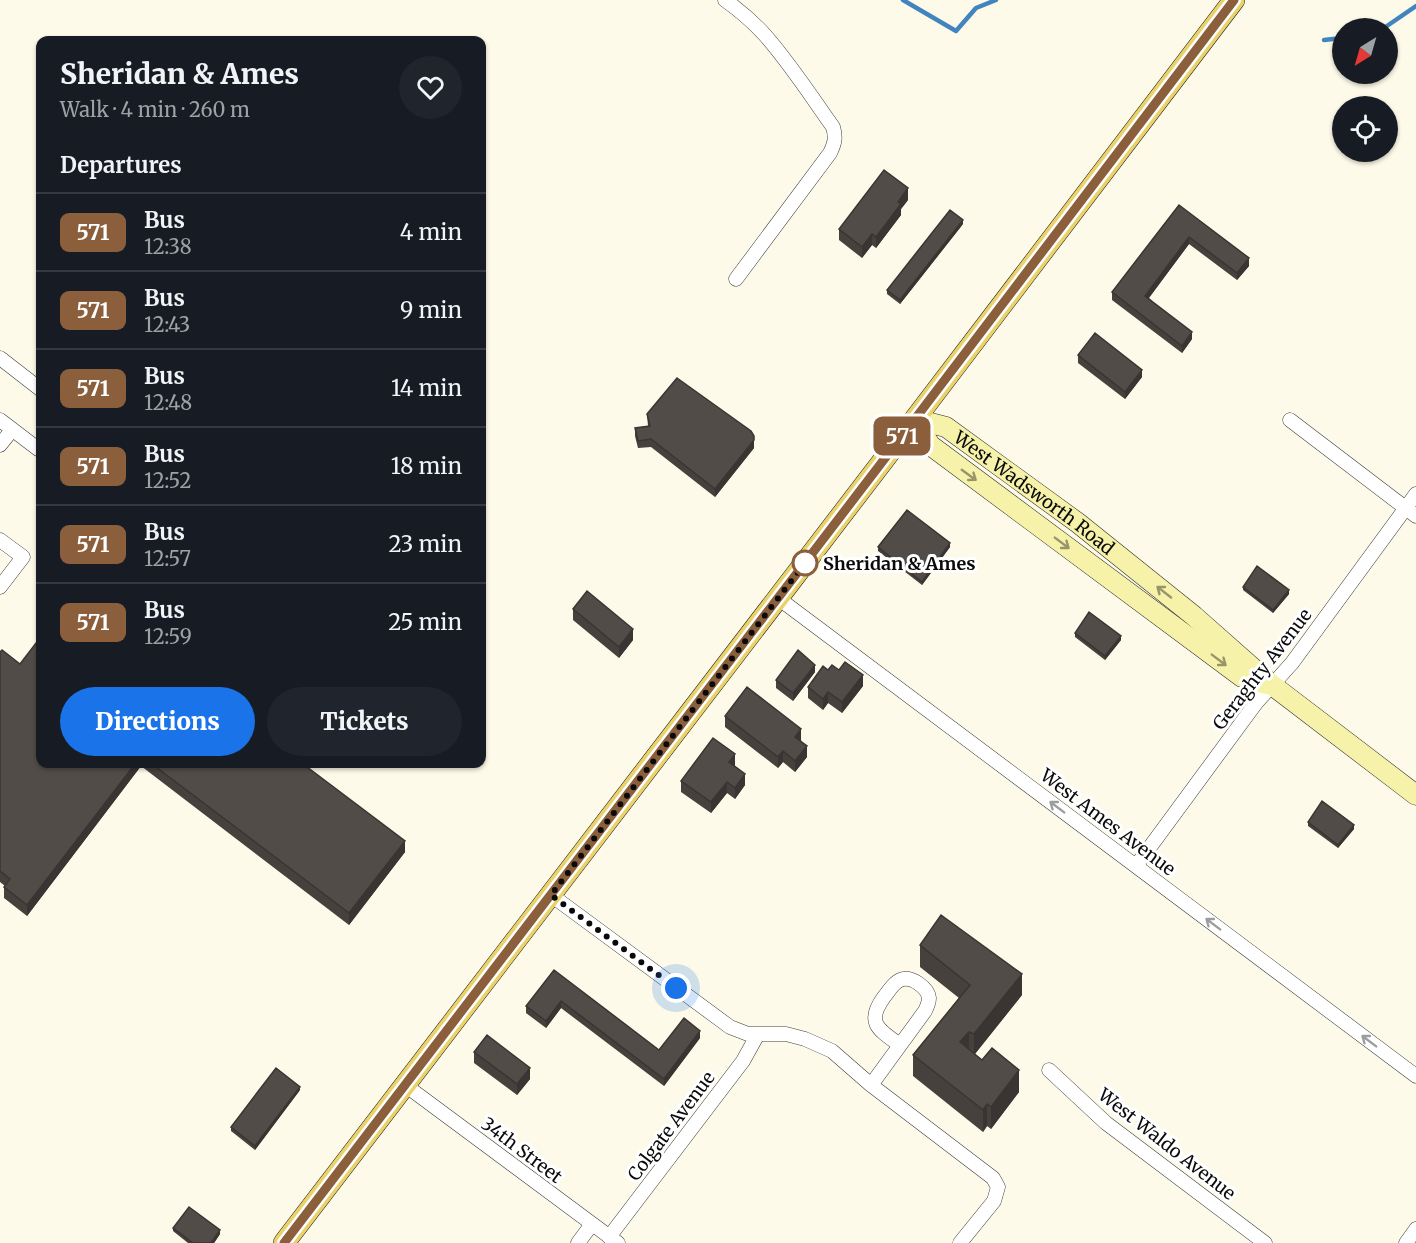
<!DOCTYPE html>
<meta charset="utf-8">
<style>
body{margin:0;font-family:Merriweather,serif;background:#20242c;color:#f1f3f6;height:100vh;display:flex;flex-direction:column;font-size:22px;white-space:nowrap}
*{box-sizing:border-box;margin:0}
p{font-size:20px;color:#9ea1a6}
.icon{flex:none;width:33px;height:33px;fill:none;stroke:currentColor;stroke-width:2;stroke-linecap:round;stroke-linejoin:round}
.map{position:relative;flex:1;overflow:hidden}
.details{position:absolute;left:36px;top:36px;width:450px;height:732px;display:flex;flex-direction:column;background:#171b24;border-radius:12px;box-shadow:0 2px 4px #0004}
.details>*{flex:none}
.badge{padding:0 12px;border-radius:9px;font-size:21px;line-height:39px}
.needle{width:39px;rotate:217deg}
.controls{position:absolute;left:1332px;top:18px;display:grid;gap:12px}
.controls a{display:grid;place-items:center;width:66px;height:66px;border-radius:50%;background:#171b24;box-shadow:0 2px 4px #0004;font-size:30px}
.you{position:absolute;width:30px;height:30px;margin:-15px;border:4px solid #fff;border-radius:50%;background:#1a73e8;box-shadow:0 0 0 9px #1a73e833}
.map>.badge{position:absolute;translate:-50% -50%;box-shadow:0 0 0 3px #fff}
h2{padding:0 24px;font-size:22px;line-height:54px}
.round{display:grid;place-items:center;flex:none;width:63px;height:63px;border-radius:32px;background:#20242c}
.summary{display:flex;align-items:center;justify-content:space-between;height:102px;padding:0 24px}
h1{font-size:28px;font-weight:800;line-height:45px}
.primary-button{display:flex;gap:12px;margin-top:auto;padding:12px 24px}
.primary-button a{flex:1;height:69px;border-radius:36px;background:#1a73e8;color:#fff;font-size:24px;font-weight:800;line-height:69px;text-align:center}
.primary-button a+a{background:#20242c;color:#f1f3f6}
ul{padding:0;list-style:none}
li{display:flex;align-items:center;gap:18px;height:78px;padding:0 24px;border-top:2px solid #363941}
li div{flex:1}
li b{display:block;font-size:22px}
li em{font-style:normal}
li .badge{min-width:66px;font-weight:700;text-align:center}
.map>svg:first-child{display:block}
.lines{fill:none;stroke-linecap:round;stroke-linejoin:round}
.stream{stroke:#4285be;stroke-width:4.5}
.street-casing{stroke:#3d3d3d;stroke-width:15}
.secondary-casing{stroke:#2c2c2c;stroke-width:21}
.primary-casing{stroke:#1b1b1b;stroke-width:22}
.street{stroke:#fff;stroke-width:14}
.secondary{stroke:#f6f2aa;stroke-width:20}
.primary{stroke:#ead26b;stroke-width:21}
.wall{fill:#46413d}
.shaded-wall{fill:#393532}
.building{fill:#514c47;stroke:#393532;stroke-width:1.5}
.oneway{stroke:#98956a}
.oneway2{stroke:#9d9d9d}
.line-casing{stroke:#fff;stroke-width:14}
.line{stroke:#8b5e3c;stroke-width:9}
.walk{stroke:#0a0a0a;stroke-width:6;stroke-dasharray:0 10.8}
.stop-dot{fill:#fff;stroke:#8b5e3c;stroke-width:3}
.labels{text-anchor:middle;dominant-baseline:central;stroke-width:6;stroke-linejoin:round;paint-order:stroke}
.street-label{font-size:18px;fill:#0a0a0a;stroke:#fff}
.stop-label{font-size:18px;font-weight:bold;fill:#0a0a0a;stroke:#fff;text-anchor:start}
</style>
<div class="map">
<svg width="1416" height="1243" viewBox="0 0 1416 1243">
<rect width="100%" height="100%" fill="#fdfae9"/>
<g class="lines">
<path class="stream" d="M903 0 956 31 976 8 996 0
M1384 28 1416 6
M1324 40 1342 38"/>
<g class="street-casing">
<path id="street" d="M725 0C739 10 752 21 764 34 789 62 811 96 833 127 836 137 835 143 830 153L736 279
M0 358 40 389
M0 420 38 449H40
M1290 420 1416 516
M0 445 12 430
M0 540 23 557 0 587
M778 598 1416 1076
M1136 866 1256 703 1292 663 1416 494
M551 895 730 1027 748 1034H786L805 1039 832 1051 871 1085 993 1178 998 1187 994 1201 960 1243
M1049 1070 1106 1123 1265 1243
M405 1085 618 1243
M871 1085 925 1011C927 1007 929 1003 929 998 928 988 911 975 900 980 893 983 889 991 884 997 865 1023 879 1030 900 1045
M609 1237 743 1061 758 1034
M578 1243 592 1224
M1406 1243 1416 1229"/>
</g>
<g class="secondary-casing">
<g id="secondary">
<path id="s1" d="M915 419 946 427 1078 523 1194 616 1272 685 1416 795"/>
<path d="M915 419 930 445 1242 677 1266 684"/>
</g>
</g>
<g class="primary-casing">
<path id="primary" d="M284 1243 915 419 1234 0"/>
</g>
<use href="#street" class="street"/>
<use href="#secondary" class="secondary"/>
<use href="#primary" class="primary"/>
</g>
<path class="wall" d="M908 200 901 209V215L876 248 872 245 862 258 839 240V229Z
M1179 205 1249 266 1237 280 1189 244 1149 298 1192 339 1182 353 1112 300V292Z
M963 224 900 304 887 294V290Z
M1078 355 1142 377 1125 399 1078 363Z
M647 414 754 448 715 497 651 447 638 448 635 436V428L648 426Z
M878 547H950L922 585 878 551Z
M1243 587 1289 594 1273 613 1243 590Z
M573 609 633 640 619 658 573 620Z
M1075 633 1121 640 1105 660 1075 637Z
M0 652 40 764H303L405 852 349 925 141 766 27 916 4 898V887L5 886 0 882Z
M828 670 863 686 842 713 828 703 823 710 808 698V687Z
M815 672 793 701 776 688V680Z
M725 716 801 740 807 757 795 772 783 762 778 768 725 727Z
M735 766 745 785 735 799 727 793 711 813 681 792V781Z
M1308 822 1354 829 1338 848 1308 826Z
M920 945 1022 995 975 1054 1019 1092 991 1129 987 1126 983 1132 913 1076V1055L959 998 920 967Z
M554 970 659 1050 700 1038 664 1086 561 1008 546 1028 526 1013V1006Z
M474 1052 530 1079 517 1095 474 1063Z
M300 1090 255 1150 231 1131V1127Z
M173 1228 220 1234 214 1243H188L173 1231Z"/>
<path class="shaded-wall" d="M908 188V200L901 209V215L876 248V237L898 202Z
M963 220V224L900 304V300Z
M872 234V245L862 258V247Z
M1189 237V244L1145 303V296Z
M1249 258V266L1237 280V273Z
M1192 332V339L1182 353V346Z
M1142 370V377L1125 399V392Z
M754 436V448L715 497V489Z
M950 543V547L922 585V582Z
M1289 590V594L1273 613V610Z
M633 629V640L619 658V647Z
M1121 636V640L1105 660V656Z
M815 665V672L793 701V693Z
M863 675V686L842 713V702Z
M828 692V703L823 710V699Z
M801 729V740L795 748V737Z
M807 746V757L795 772V761Z
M783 751V762L778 768V757Z
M735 754V766L729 773V762Z
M135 764H141V766L27 916V905Z
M745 774V785L735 799V788Z
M727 782V793L711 813V802Z
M1354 825V829L1338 848V845Z
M405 841V852L349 925V913Z
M1022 974V995L974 1055V1034Z
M561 1001V1008L546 1028V1021Z
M700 1031V1038L664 1086V1079Z
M969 1032V1053L960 1042Z
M530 1068V1079L517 1095V1084Z
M1019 1070V1092L991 1129V1107Z
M300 1087V1090L255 1150V1146Z
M987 1104V1126L983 1132V1110Z
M220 1230V1234L214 1243H211Z"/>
<path class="building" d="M884 170 908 188 898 202 901 204 876 237 872 234 862 247 839 229Z
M1179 205 1249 258 1237 273 1189 237 1145 296 1192 332 1182 346 1112 292Z
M950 210 963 220 900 300 887 290Z
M1095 333 1142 370 1125 392 1078 355Z
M677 378 751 431 754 436V440L715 489 651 439 638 441 635 428 650 426 647 414Z
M907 510 950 543 922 582 878 547Z
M1257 566 1289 590 1273 610 1243 587Z
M587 591 633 629 619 647 573 609Z
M1089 612 1121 636 1105 656 1075 633Z
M40 638V764H135L27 905 4 887 10 879 0 871V652L2 650 20 664Z
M798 650 815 665 793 693 776 680Z
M845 662 863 675 842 702 828 692 823 699 808 687 823 666 828 670 832 665 839 670Z
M747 687 801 729 795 737 807 746 795 761 783 751 778 757 725 716Z
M713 738 735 754 729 762 745 774 735 788 727 782 711 802 681 781Z
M152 764H303L405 841 349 913Z
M1322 801 1354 825 1338 845 1308 822Z
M941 915 1022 974 974 1034 969 1032 960 1042 982 1060 992 1048 1019 1070 991 1107 987 1104 983 1110 913 1055 970 985 920 945Z
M554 970 659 1050 684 1018 700 1031 664 1079 561 1001 546 1021 526 1006Z
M487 1035 530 1068 517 1084 474 1052Z
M276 1068 300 1087 255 1146 231 1127Z
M189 1207 220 1230 211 1243H193L173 1228Z"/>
<defs><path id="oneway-shaft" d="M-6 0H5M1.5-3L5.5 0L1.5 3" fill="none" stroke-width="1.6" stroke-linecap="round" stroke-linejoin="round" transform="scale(1.5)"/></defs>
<g class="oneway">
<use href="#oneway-shaft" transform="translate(969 475) rotate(36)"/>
<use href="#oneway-shaft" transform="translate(1062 543) rotate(37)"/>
<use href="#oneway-shaft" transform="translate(1164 592) rotate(-142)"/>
<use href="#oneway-shaft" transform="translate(1219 660) rotate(37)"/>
</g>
<g class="oneway2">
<use href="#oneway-shaft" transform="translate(1057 807) rotate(-143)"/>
<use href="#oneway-shaft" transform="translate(1213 924) rotate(-143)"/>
<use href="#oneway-shaft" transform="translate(1369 1041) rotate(-143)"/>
</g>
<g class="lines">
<g class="line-casing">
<path id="line" d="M284 1243 902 436 1234 0"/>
</g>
<use href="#line" class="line"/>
<path class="walk" d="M676 988 551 895 805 563"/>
</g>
<circle class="stop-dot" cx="805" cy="563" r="12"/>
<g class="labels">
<g class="street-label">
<text stroke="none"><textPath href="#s1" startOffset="142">West Wadsworth Road</textPath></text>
<text transform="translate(1262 669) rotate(-52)">Geraghty Avenue</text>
<text transform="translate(1108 822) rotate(37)">West Ames Avenue</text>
<text transform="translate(671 1126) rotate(-53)">Colgate Avenue</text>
<text transform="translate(1167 1144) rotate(38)">West Waldo Avenue</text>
<text transform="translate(522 1150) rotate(37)">34th Street</text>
</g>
<g class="stop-label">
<text x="823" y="563">Sheridan &amp; Ames</text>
</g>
</g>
</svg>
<div class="controls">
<a><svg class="needle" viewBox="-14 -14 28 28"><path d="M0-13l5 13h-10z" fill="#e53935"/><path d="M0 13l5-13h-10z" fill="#9ea1a6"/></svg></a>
<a><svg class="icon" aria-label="locate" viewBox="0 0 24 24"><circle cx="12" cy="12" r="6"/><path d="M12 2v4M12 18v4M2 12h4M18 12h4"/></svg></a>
</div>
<div class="you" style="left:676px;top:988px"></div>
<b class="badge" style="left:902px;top:436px;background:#8b5e3c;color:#fff">571</b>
<section class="details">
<div class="summary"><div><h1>Sheridan &amp; Ames</h1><p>Walk · 4 min · 260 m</p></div><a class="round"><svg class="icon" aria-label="heart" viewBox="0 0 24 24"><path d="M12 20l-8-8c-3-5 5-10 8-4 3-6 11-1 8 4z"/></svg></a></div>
<h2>Departures</h2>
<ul>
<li><span class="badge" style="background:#8b5e3c;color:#fff">571</span><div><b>Bus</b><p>12:38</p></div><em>4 min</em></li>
<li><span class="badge" style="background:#8b5e3c;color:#fff">571</span><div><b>Bus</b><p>12:43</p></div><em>9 min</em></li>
<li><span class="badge" style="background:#8b5e3c;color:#fff">571</span><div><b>Bus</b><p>12:48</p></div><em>14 min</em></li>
<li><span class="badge" style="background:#8b5e3c;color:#fff">571</span><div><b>Bus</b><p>12:52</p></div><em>18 min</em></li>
<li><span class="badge" style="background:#8b5e3c;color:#fff">571</span><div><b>Bus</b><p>12:57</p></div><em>23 min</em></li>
<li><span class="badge" style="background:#8b5e3c;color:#fff">571</span><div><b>Bus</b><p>12:59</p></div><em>25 min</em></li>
</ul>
<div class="primary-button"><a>Directions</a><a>Tickets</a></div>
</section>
</div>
